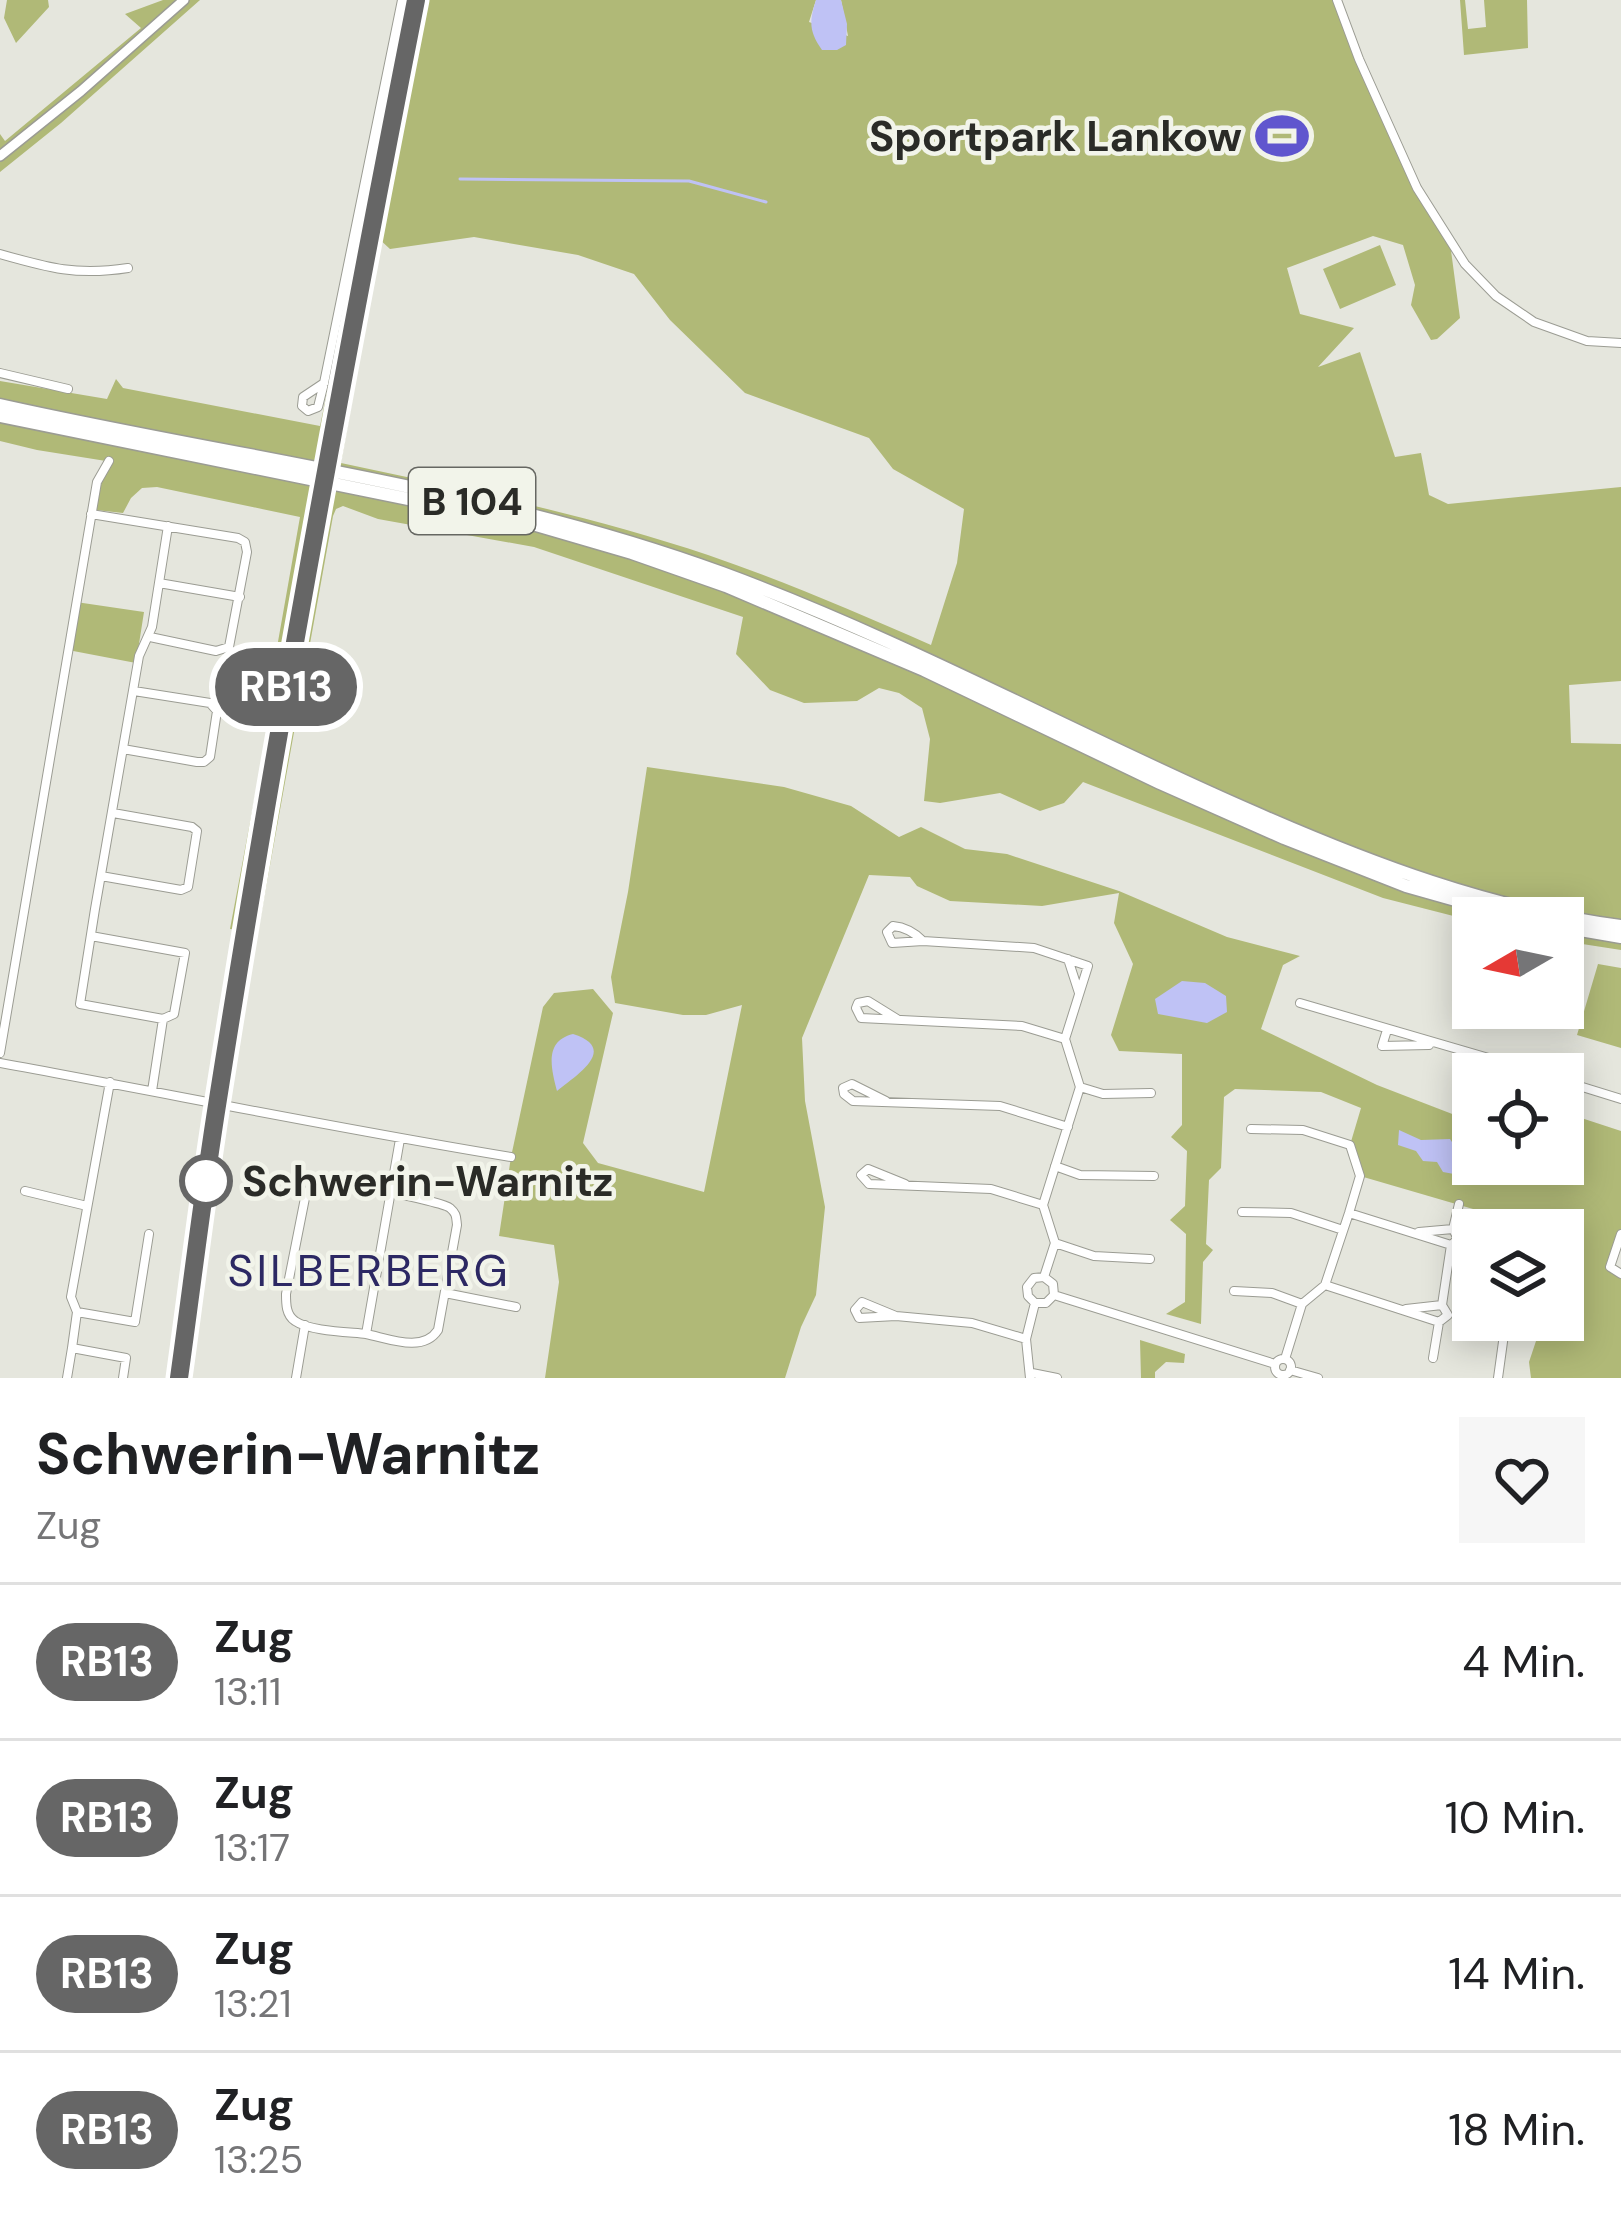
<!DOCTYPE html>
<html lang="de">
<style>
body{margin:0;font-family:"DM Sans",sans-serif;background:#f6f6f6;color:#202124;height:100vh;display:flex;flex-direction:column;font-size:45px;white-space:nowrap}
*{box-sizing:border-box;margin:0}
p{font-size:39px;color:#757577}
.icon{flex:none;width:66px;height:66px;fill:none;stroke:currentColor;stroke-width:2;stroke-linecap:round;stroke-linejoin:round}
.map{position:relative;height:1378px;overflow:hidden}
.sheet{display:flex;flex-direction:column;background:#fff;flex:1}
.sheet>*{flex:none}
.badge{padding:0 24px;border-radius:39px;font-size:42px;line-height:78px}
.needle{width:78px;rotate:261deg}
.fabs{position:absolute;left:1452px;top:897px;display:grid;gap:24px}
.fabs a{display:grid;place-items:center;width:132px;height:132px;border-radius:0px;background:#fff;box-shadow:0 6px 30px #0003;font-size:60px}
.map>.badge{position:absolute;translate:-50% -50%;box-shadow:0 0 0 6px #fff}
.round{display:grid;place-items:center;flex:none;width:126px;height:126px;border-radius:0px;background:#f6f6f6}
.head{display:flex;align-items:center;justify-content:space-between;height:204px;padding:0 36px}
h1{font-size:57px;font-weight:700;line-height:90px}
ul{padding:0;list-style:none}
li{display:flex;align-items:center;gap:36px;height:156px;padding:0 36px;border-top:3px solid #e0e0e0}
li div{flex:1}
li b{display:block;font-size:45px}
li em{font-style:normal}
li .badge{min-width:132px;font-weight:700;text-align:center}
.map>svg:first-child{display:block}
.green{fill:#b0b977}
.water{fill:#bfc2f5}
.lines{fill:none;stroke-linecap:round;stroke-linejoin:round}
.stream{stroke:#bfc2f5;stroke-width:3}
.minor-casing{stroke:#9b9c93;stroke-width:10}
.tertiary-casing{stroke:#9b9c93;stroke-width:12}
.trunk-casing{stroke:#9b9c93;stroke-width:15}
.minor{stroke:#fff;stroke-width:8}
.tertiary{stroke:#fff;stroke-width:9}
.trunk{stroke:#fff;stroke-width:12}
.rail{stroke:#50514c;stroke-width:3;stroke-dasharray:21 21;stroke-linecap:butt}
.line-casing{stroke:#fff;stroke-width:27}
.line{stroke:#666;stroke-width:18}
.stop-dot{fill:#fff;stroke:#666;stroke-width:6}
.labels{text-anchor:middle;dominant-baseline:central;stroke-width:9;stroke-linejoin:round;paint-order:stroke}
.shield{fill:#f2f4ea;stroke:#666762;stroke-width:3}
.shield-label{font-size:39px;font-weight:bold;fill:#2a2b27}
.poi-label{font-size:42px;font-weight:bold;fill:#2a2b27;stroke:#f2f4ea;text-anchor:end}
.stop-label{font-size:42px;font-weight:bold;fill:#2a2b27;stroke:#f2f4ea;text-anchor:start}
.neighbourhood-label{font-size:45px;letter-spacing:3px;fill:#2c2863;stroke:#f2f4ea}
</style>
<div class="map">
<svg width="1621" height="1378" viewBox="0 0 1621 1378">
<rect width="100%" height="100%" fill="#e5e6dd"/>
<path class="green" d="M7 0H48L49 7 16 43 4 18Z
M163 0H200L61 123 0 172V134L5 141 141 28 125 14Z
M422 0H816L809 22 848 36 841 0H1337L1417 188 1450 243 1460 318 1437 339 1431 340 1411 305 1415 285 1403 245 1373 236 1287 268 1300 314 1354 328 1318 367 1360 352 1395 457 1421 453 1429 495 1448 504 1621 487V681L1569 685 1571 743 1621 744V950L1563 941V918H1473V921L1383 898 1083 782 1064 803 1040 811 1000 793 940 803 924 801 930 739 922 708 899 693 879 688 857 701 804 703 770 690 736 654 743 617 534 547 378 519 343 506 336 509 333 516 258 932 230 929 275 689 270 687 300 517 157 487 142 488 131 498 123 513 96 510 106 461 37 450 0 441V381L107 399 116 379 123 388 320 426 384 120 390 121 323 460 330 461 358 320 366 323 341 463C464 489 588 515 708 555 784 581 858 613 931 645L957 563 964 509 893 469 869 438 745 393 670 320 634 274 578 255 474 237 390 249 377 237Z
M1460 0H1465L1468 29 1486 27 1484 0H1527L1528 48 1464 55Z
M1380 245 1396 285 1340 309 1323 269Z
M76 602 144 612 136 663 68 650Z
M647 767 784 787 851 806 899 837 921 827 965 849 1007 854 1119 891 1227 937 1300 956 1283 965 1261 1029 1377 1085 1473 1122V1164H1563V1112L1621 1131V1245L1613 1267 1621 1270V1378H1531L1529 1362 1543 1320H1563V1230H1552L1497 1216 1360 1176 1350 1145 1361 1108 1321 1092 1235 1089 1224 1097 1221 1168 1209 1180 1206 1244 1213 1250 1203 1262 1201 1324 1166 1314 1185 1302 1186 1234 1170 1220 1185 1206 1187 1151 1171 1137 1182 1125V1054L1119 1051 1111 1035 1133 964 1114 923 1119 893 1042 906 950 901 917 886 910 877 869 875 802 1038 805 1101 825 1207 816 1295 801 1327 785 1378H545L559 1282 554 1245 499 1236 511 1157 543 1007 554 993 593 989 613 1013 583 1143 598 1163 704 1192 742 1005 706 1015H683L615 1003 611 977 628 892Z
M1598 964 1621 968V1048L1577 1035Z
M1140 1340 1185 1354 1184 1363 1166 1362 1155 1372V1378H1141Z"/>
<path class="water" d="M816 0H841L847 24 846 45 837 50H822C809 31 809 22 816 0Z
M1182 981 1205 983 1226 996 1227 1012 1207 1023 1158 1014 1155 999Z
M573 1034C620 1049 575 1076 557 1091 551 1068 544 1041 573 1034Z
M1399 1130 1421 1140 1450 1139 1465 1162 1454 1174 1443 1172 1437 1162 1423 1161 1416 1151 1398 1145Z"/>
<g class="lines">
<path class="stream" d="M460 179 689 181 766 202"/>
<g class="minor-casing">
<path id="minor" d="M1337 0 1359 59 1417 188 1465 264 1496 296 1534 322 1587 341 1621 343
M0 254C49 268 77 276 128 268
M0 373 68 389
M324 383 303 397 302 406 308 411 318 407 324 383 402 0
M91 514 238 538 245 542 247 552 229 647 216 651 150 637
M159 583 240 597
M123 749 197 762H204L210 757 217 711 210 703 134 691
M101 876 181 890 188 887 197 831 192 827 113 813
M91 936 185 953 174 1014 163 1019 80 1004 95 909 139 656 152 627 168 526
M923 941C915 933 905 927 893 926L887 932 892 943 923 941 1034 948 1088 966 1065 1039 1080 1087 1043 1205 1055 1243 1044 1277
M1068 959 1079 993
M1300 1003 1543 1074
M897 1019 868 1001 858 1003 856 1008 861 1018 1022 1026 1065 1039
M1387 1030 1382 1046 1429 1045
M0 1053 97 482 109 461
M0 1063C170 1094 340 1129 511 1157
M1563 1081 1621 1099
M1080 1087 1103 1094 1151 1093
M152 1091 163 1019
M886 1101 852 1084 843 1088 844 1094 853 1101 1000 1106 1068 1127
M1251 1129 1303 1130 1350 1145 1360 1176 1349 1213 1325 1285 1302 1304 1285 1359
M1055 1166 1080 1175 1154 1176
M905 1184 868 1169 861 1175 869 1184 991 1189 1043 1205
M25 1191 87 1206
M1242 1212 1291 1213 1343 1230
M1349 1213 1451 1245
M1520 1230 1522 1225
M1419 1232 1453 1229
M1621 1234 1610 1267 1621 1274
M1055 1243 1094 1256 1150 1259
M1325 1285 1439 1322
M1234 1291 1272 1293 1302 1304
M445 1293 516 1307
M1054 1295 1275 1364
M1035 1303H1046L1054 1295 1053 1284 1044 1277
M1035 1303 1028 1296 1027 1287 1034 1278 1044 1277
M1406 1309 1442 1305
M77 1312 135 1322 149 1234
M896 1316 862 1302 855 1310 859 1318 896 1316 972 1323 1026 1339
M366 1334C390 1339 423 1353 438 1330L457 1225C456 1217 457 1214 450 1208 442 1201 327 1179 317 1183 309 1187 308 1191 305 1198L286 1294C286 1304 286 1315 295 1321 309 1331 348 1332 366 1334 377 1269 389 1204 400 1139
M72 1348 77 1312 71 1297 110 1082
M1433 1358 1439 1322 1448 1315 1442 1305 1451 1245 1458 1239 1453 1229 1459 1204
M1275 1367a8 8 0 1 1 16 0a8 8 0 1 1-16 0Z
M1290 1370 1318 1378
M1032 1373 1057 1378
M67 1378 72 1348 126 1358 123 1378
M296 1378 305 1325
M1030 1378 1026 1339 1035 1303
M1498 1378 1506 1320"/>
</g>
<g class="tertiary-casing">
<path id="tertiary" d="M0 156 81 91 184 0"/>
</g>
<g class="trunk-casing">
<path id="trunk" d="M0 405C241 459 490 488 722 573 904 640 1074 734 1251 811 1369 863 1492 910 1621 926
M0 416 536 525 632 553 726 586 924 670 1160 783 1284 838 1406 886 1519 918
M1563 927 1621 937"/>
</g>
<use href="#minor" class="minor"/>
<use href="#tertiary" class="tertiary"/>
<use href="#trunk" class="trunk"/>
<path class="rail" d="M180 1378C243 916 326 458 416 0"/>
</g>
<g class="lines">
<g class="line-casing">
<path id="line" d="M179 1378C192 1285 203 1192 218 1099 276 731 344 365 416 0"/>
</g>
<use href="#line" class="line"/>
</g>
<defs>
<g id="stadium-bare" transform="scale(4.14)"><path d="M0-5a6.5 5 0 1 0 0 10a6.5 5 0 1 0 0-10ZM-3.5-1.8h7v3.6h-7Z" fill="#6056ce" stroke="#f2f4ea" stroke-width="2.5" paint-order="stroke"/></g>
</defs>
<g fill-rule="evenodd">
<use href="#stadium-bare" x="1282" y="136"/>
</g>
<circle class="stop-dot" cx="206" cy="1181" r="24"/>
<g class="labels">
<rect class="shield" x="409" y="468" width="126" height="66" rx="9"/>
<g class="shield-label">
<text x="472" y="501">B 104</text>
</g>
<g class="poi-label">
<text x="1242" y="136">Sportpark Lankow</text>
</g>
<g class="stop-label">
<text x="242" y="1181">Schwerin-Warnitz</text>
</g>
<g class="neighbourhood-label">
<text x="369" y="1270">SILBERBERG</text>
</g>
</g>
</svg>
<div class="fabs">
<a><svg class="needle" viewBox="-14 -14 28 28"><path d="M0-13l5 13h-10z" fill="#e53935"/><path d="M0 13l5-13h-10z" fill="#757577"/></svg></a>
<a><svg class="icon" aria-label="locate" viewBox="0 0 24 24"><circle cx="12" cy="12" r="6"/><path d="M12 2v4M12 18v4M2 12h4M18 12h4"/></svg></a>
<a><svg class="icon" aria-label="layers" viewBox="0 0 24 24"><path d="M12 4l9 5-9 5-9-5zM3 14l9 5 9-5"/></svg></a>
</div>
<b class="badge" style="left:286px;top:687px;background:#666;color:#fff">RB13</b>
</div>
<section class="sheet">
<div class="head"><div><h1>Schwerin-Warnitz</h1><p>Zug</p></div><a class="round"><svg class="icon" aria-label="heart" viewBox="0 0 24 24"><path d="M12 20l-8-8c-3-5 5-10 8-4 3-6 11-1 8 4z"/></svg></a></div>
<ul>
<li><span class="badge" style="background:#666;color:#fff">RB13</span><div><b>Zug</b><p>13:11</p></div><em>4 Min.</em></li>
<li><span class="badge" style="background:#666;color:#fff">RB13</span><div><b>Zug</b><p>13:17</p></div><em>10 Min.</em></li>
<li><span class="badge" style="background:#666;color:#fff">RB13</span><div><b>Zug</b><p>13:21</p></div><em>14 Min.</em></li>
<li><span class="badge" style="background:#666;color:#fff">RB13</span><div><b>Zug</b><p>13:25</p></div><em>18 Min.</em></li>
</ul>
</section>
